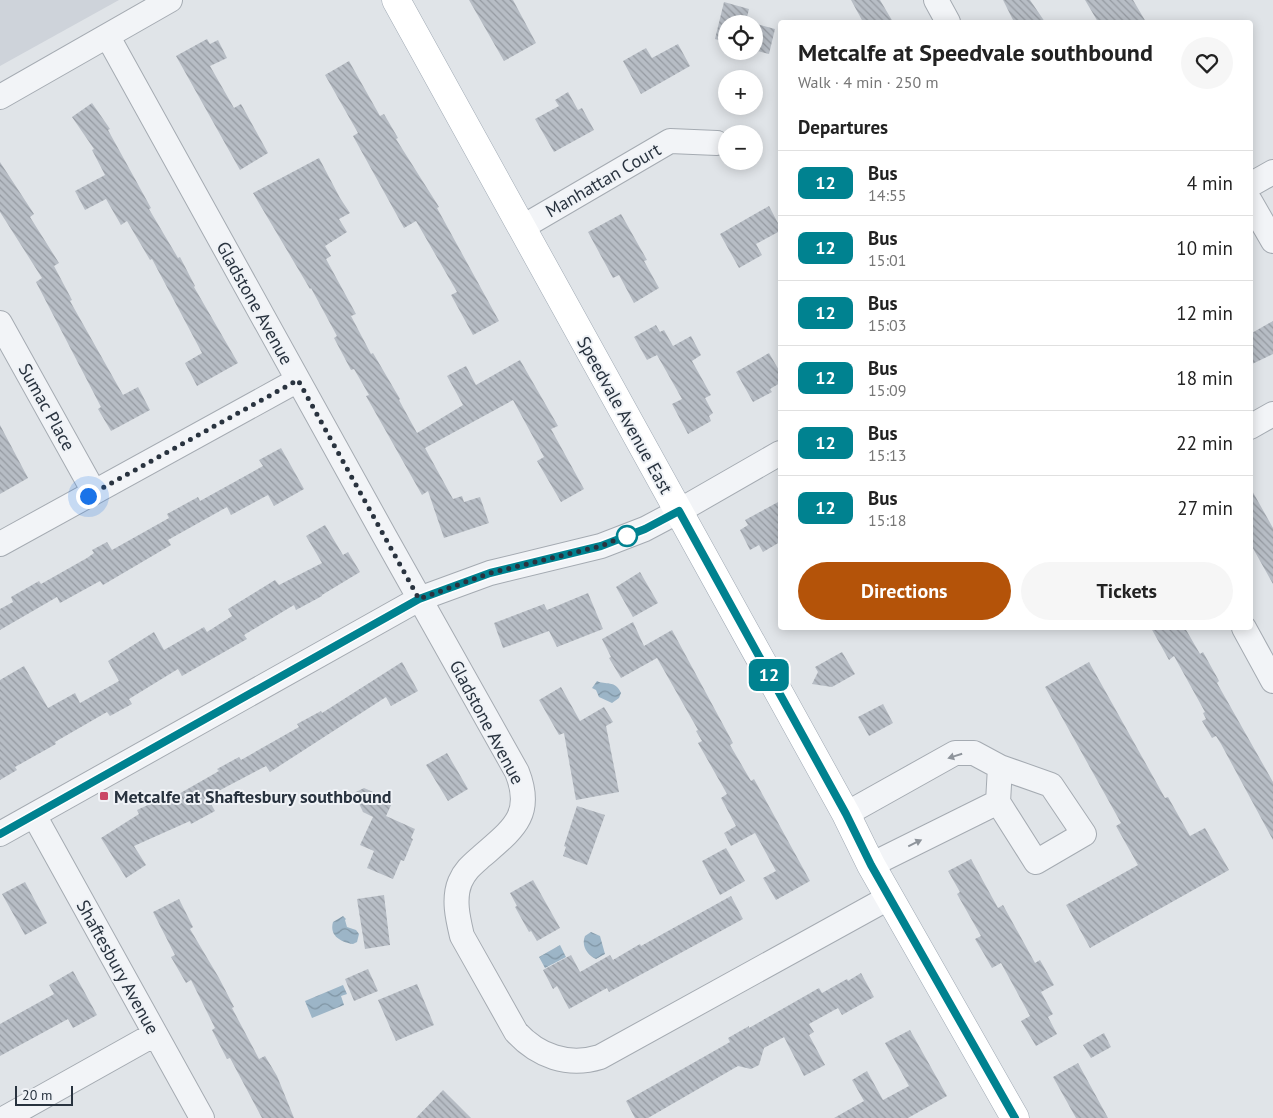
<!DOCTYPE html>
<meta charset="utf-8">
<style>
body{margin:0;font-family:"PT Sans",sans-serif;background:#f6f6f6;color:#222;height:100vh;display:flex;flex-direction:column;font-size:19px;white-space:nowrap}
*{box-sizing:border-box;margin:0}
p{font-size:16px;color:#767676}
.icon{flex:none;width:28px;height:28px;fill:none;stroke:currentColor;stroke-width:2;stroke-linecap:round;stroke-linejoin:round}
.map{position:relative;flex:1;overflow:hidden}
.drawer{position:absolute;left:778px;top:20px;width:475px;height:610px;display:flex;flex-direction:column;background:#fff;border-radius:5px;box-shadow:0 2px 12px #0003}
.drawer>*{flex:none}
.badge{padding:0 10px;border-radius:8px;font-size:18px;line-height:32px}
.tools{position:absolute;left:718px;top:15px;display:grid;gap:10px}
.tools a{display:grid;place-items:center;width:45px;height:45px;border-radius:50%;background:#fff;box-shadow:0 2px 12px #0003;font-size:25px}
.scale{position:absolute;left:15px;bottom:12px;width:58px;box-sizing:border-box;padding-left:5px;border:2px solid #29333f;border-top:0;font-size:14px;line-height:18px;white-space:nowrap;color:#29333f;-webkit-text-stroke:4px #eff2f6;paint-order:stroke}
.you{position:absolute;width:25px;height:25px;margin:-12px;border:4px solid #fff;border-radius:50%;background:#1a73e8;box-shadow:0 0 0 8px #1a73e833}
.map>.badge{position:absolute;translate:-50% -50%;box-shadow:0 0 0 2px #fff}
h2{padding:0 20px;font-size:19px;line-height:45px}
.round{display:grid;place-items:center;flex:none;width:52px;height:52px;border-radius:26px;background:#f6f6f6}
.overview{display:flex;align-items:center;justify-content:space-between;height:85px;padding:0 20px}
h1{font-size:24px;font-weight:700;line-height:38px}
.cta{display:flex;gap:10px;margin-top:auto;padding:10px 20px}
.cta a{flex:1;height:58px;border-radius:30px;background:#b45309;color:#fff;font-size:20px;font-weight:700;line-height:58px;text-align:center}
.cta a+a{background:#f6f6f6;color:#222}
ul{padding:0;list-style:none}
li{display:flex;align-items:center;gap:15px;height:65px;padding:0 20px;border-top:1px solid #e0e0e0}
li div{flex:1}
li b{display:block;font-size:19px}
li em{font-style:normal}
li .badge{min-width:55px;font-weight:700;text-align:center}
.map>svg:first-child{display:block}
.built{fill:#ced3da}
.water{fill:url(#water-waves)}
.building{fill:url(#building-back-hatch)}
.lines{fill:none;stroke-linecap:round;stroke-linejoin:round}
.minor-casing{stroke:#a5abb2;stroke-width:26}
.major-casing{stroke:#9fa9b4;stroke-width:29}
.minor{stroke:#f2f4f7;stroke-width:24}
.major{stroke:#fff;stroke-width:28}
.oneway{fill:#8e949b}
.line-casing{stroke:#fff;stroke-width:11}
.line{stroke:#008290;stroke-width:8}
.walk{stroke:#29333f;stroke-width:5;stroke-dasharray:0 9}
.stop-dot{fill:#fff;stroke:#008290;stroke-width:2.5}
.poi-dot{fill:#ca4867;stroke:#eff2f6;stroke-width:2}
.labels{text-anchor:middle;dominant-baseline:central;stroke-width:4;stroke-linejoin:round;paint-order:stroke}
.street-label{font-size:18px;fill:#29333f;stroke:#eff2f6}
.poi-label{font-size:18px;font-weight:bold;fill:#29333f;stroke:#eff2f6;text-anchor:start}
</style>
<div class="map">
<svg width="1273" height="1118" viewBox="0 0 1273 1118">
<defs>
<pattern id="water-waves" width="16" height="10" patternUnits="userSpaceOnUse" patternTransform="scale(1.25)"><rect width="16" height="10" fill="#9cb5c7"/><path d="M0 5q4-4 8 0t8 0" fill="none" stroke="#7f94a3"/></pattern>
<pattern id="building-back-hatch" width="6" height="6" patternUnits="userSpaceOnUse" patternTransform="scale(1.25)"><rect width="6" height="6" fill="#b7bdc5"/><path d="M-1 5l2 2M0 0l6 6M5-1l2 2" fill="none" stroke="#959aa1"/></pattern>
</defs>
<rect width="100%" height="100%" fill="#e0e4e8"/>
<path class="built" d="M0 0H119L0 66Z"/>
<path class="water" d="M597 681C605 685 616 680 621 693L619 698 612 703 599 697 596 690 592 688Z
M343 916 346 919 345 920 347 927 356 930 359 934 357 942 353 944C341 942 329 936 333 922Z
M591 932 600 936 605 954 596 959C587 955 581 945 585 936Z
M560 945 566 957 545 968 539 957Z
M343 985 347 994 341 996 344 1005 312 1018 305 1001Z"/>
<path class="building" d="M469 0H513L536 43 504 61Z
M851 0H880L893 22H863Z
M1003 0H1030L1045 22H1014Z
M1085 0H1133L1146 22H1098Z
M724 2 749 9 746 21 775 29 769 54 754 50V24H726V42L715 39Z
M207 39 210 44 218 40 227 58 210 66 234 108 241 104 268 153 240 170 176 56Z
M678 44 690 66 641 94 623 61 646 48 652 58Z
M349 61 380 116 384 114 398 138 396 139 439 207 437 208 499 321 473 335 451 295 457 292 416 221 404 228 353 136 358 133 325 75Z
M568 92 578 110 582 108 594 130 554 152 535 119 559 106 555 100Z
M92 103 110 129 108 130 151 208 149 209 178 258 180 257 195 286 194 287 238 363 197 386 185 363 202 353 152 259 150 260 127 221 121 225 106 199 85 210 75 191 105 175 92 150 94 149 72 117Z
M319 158 340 198 350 213 339 219 347 232 325 246 331 256 326 259 356 314 351 316 371 354 373 353 400 399 399 400 417 433 463 405 447 376 466 366 476 385 520 360 558 426 551 429 584 489 561 502 537 461 544 457 513 400 425 448 453 499 462 496 464 502 480 497 489 523 444 538 428 491 422 495 366 396 369 395 354 369 351 370 334 338 337 336 311 288 310 289 253 193Z
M0 162 34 214 30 217 59 263 54 266 72 300 70 301 123 395 138 387 150 410 111 431 98 409 101 407 36 282 42 278 0 212Z
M769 206 780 227V231L756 244 762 255 739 268 720 234Z
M621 214 647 260 644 261 659 288 634 303 619 275 613 278 588 232Z
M1273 321V354L1250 365V334Z
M656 325 660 332 664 330 673 346 691 336 701 355 692 361 711 395 705 398 713 413 709 416 711 421 688 434 672 404 682 399 657 355 647 360 634 337Z
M769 353 780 372V383L770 389 772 392 753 402 736 372Z
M0 425 28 478 0 494Z
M281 448 304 489 274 506 268 495 231 515 227 507 168 540 171 545 103 585 100 581 60 603 57 597 0 630V609L13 602 11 597 39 581 41 584 87 558 94 553 92 550 107 542 112 550 169 518 167 514 198 497 200 501 263 466 259 460Z
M1250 487 1273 528V584L1250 543Z
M780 501V542L763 552 759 545 750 550 740 530 748 525 745 520Z
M325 525 343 555 348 552 360 572 322 595V596L296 610 294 605 244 635 247 639 182 676 178 669 129 699 132 704 110 716 107 712 55 742 56 744 15 767 17 770 0 780V680L24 666 48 708 75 693 80 703 119 681 108 661 154 632 164 650 204 627 207 632 232 616 228 609 275 580 279 585 322 563 306 536Z
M640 572 658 603 633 617 616 587Z
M588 593 603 629 557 647 549 631 503 648 494 623 544 604 547 610Z
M633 622 644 646 672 630 733 743 730 745 751 781 754 779 810 881 776 900 763 878 776 871 755 833 731 846 724 833 736 826 721 798 727 794 698 743 702 741 696 731 698 730 657 658 621 678 609 658 611 657 602 639Z
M1151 628H1185L1200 654 1203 652 1219 681 1217 683 1273 782V840L1221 744 1216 736 1212 738 1202 721 1206 719 1203 713 1205 712 1174 656 1169 660Z
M842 652 855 674 832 687 812 684 818 672 815 667Z
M402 662 418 691 391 706 386 697 270 772 266 766 207 797 215 811 191 824 190 821 134 846 146 865 126 878 101 838 139 814 137 810 161 799 163 803 219 771 217 769 239 757 241 760 299 727 297 724 321 711 322 713Z
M1089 662 1165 798 1168 797 1190 836 1205 828 1229 870 1090 948 1066 905 1138 865 1116 826 1121 823 1045 687Z
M561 687 580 721 604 707 613 722 606 726 619 792 576 800 564 733 559 735 539 700Z
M883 704 893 723 869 736 858 717Z
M447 753 468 789 448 801 426 765Z
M364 788 393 801 386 816 415 829 411 838 413 839 404 861 401 860 393 879 367 868 374 851 360 845 373 817 363 812 354 793Z
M577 806 605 815 587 865 563 856 566 847 564 846Z
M726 848 745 881 720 895 702 861Z
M971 859 998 908 1003 905 1035 963 1040 960 1054 985 1041 992 1053 1014 1048 1017 1057 1034 1036 1046 1021 1021 1030 1016 1001 963 992 968 984 954 975 939 981 936 957 894 960 892 948 871Z
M533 880 560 928 537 941 531 931 529 932 515 907 517 906 510 893Z
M25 882 47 923 25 935 2 894Z
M384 895 390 945 365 949 357 899Z
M731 896 743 919 609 992 607 988 569 1009 557 986 553 989 543 970 571 955 580 972 610 955 613 960 640 944 641 946Z
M179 899 193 927 190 929 219 978 234 1007 232 1008 259 1059 265 1056 277 1076 294 1118H262L230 1058 227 1059 212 1030 215 1028 191 980 186 983 171 957 175 955 153 912Z
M368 969 378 991 354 1001 345 979Z
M73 971 97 1015 73 1028 68 1019 0 1056V1024L54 994 49 985Z
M861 973 874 997 842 1015 838 1008 809 1024 814 1032 809 1035 825 1065 804 1076 784 1037 764 1048 759 1065 751 1069 738 1066 648 1118H635L626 1101 730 1042 728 1038 749 1026V1028L819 988 822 993 847 979 848 981Z
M417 984 434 1025 396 1041 378 1000Z
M910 1030 947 1096 908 1118H834L864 1101 852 1080 867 1071 883 1100 909 1086 885 1043Z
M1104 1033 1111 1047 1091 1058 1083 1045Z
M1078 1063 1108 1118H1076L1053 1077Z
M443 1090 471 1118H416Z"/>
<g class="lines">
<g class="minor-casing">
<path id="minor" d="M936 0 948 22
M108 37 385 537 517 772C534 815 513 829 482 856 473 864 465 870 460 882 453 899 458 919 462 936L516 1032C538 1056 568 1067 600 1057L890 897
M0 97 170 0
M1250 185 1273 172
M1250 201 1273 241
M521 228 670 141 717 143
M0 323 94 492
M1250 427 1273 414
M0 544 298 380
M1244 628 1273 681
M846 814 955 753H974L1000 767 1051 785 1084 834 1036 862 998 802 1000 767
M34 815 202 1118
M0 834 419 599 490 573 601 546 645 529 679 511 780 453
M871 865 998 802
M5 1118 155 1034"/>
</g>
<g class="major-casing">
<path id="major" d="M396 0 846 814 871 865 1015 1118"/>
</g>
<use href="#minor" class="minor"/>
<use href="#major" class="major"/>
</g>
<defs><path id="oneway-solid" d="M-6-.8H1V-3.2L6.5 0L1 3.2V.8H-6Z" transform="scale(1.25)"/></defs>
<g class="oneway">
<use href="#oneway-solid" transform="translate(955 756) rotate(163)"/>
<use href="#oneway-solid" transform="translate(915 843) rotate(-26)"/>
</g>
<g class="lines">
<g class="line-casing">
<path id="line" d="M0 834 419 599 490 573 601 546 645 529 679 511 846 814 871 865 1015 1118"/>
</g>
<use href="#line" class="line"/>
<path class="walk" d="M88 496 298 380 419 599 490 573 601 546 630 534 627 536"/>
</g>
<circle class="stop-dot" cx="627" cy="536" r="10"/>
<rect class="poi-dot" x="99" y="791" width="10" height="10" rx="2.5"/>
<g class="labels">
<g class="street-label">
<text transform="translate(603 180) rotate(-30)">Manhattan Court</text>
<text transform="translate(255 303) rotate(61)">Gladstone Avenue</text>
<text transform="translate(47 407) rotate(61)">Sumac Place</text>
<text transform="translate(625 415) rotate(61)">Speedvale Avenue East</text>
<text transform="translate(487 722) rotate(62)">Gladstone Avenue</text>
<text transform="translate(118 967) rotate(61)">Shaftesbury Avenue</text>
</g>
<g class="poi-label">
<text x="114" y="796">Metcalfe at Shaftesbury southbound</text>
</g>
</g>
</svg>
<div class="tools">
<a><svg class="icon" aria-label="locate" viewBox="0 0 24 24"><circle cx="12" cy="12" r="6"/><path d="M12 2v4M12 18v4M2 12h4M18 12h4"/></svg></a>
<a>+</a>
<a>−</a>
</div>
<div class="scale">20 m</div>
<div class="you" style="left:88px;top:496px"></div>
<b class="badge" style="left:769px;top:675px;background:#008290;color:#fff">12</b>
<section class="drawer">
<div class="overview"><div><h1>Metcalfe at Speedvale southbound</h1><p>Walk · 4 min · 250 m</p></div><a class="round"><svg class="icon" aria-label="heart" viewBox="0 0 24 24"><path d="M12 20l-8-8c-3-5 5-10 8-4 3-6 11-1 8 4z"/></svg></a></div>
<h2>Departures</h2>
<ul>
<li><span class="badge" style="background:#008290;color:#fff">12</span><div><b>Bus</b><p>14:55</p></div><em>4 min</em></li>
<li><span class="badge" style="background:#008290;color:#fff">12</span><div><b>Bus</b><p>15:01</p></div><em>10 min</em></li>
<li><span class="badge" style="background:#008290;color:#fff">12</span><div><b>Bus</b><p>15:03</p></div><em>12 min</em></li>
<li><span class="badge" style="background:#008290;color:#fff">12</span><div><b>Bus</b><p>15:09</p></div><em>18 min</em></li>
<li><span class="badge" style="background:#008290;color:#fff">12</span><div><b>Bus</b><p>15:13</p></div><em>22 min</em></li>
<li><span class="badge" style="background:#008290;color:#fff">12</span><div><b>Bus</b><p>15:18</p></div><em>27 min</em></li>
</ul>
<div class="cta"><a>Directions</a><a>Tickets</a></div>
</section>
</div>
